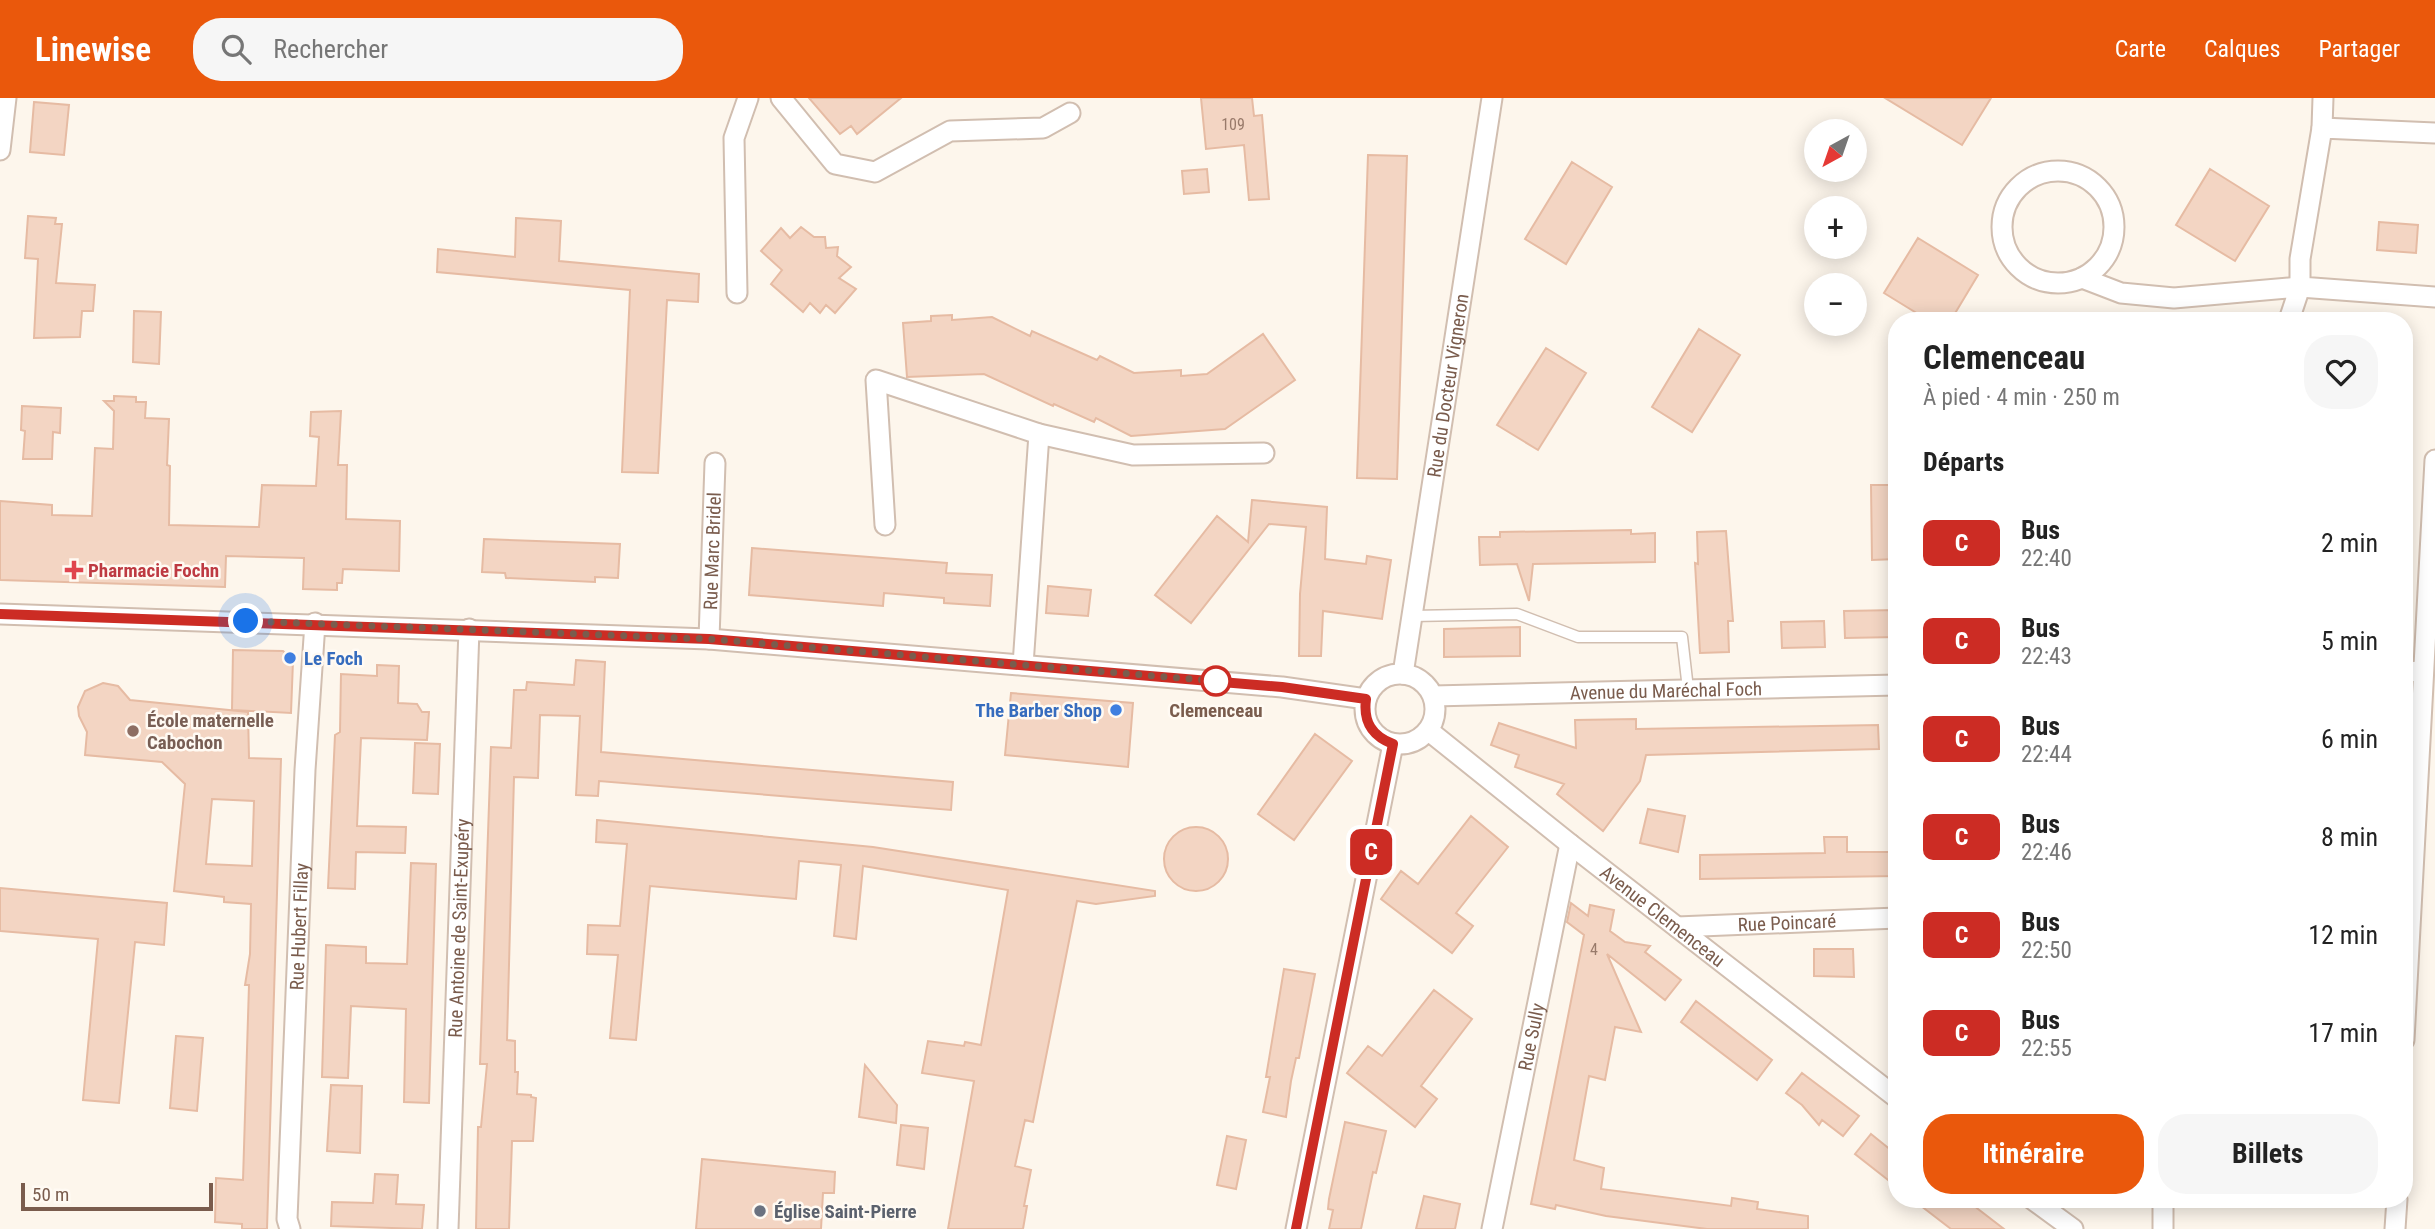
<!DOCTYPE html>
<html lang="fr">
<meta charset="utf-8">
<style>
body{margin:0;font-family:"Roboto Condensed",sans-serif;background:#f6f6f6;color:#222;height:100vh;display:flex;flex-direction:column;font-size:26px;white-space:nowrap}
*{box-sizing:border-box;margin:0}
p{font-size:23px;color:#767676}
.icon{flex:none;width:38px;height:38px;fill:none;stroke:currentColor;stroke-width:2;stroke-linecap:round;stroke-linejoin:round}
.map{position:relative;flex:1;overflow:hidden}
.side{position:absolute;left:1888px;top:214px;width:525px;height:896px;display:flex;flex-direction:column;background:#fff;border-radius:28px;box-shadow:0 4px 18px #0003}
.side>*{flex:none}
.badge{padding:0 14px;border-radius:10px;font-size:24px;line-height:46px}
.needle{width:46px;rotate:220deg}
.fabs{position:absolute;left:1804px;top:21px;display:grid;gap:14px}
.fabs a{display:grid;place-items:center;width:63px;height:63px;border-radius:50%;background:#fff;box-shadow:0 4px 18px #0003;font-size:35px}
.scale{position:absolute;left:21px;bottom:18px;width:192px;box-sizing:border-box;padding-left:7px;border:4px solid #7a5c4d;border-top:0;font-size:19px;line-height:24px;white-space:nowrap;color:#7a5c4d;-webkit-text-stroke:5px #fffaf3;paint-order:stroke}
.you{position:absolute;width:35px;height:35px;margin:-18px;border:5px solid #fff;border-radius:50%;background:#1a73e8;box-shadow:0 0 0 10px #1a73e833}
.map>.badge{position:absolute;translate:-50% -50%;box-shadow:0 0 0 4px #fff}
h2{padding:0 35px;font-size:26px;line-height:63px}
.round{display:grid;place-items:center;flex:none;width:74px;height:74px;border-radius:28px;background:#f6f6f6}
.headline{display:flex;align-items:center;justify-content:space-between;height:119px;padding:0 35px}
h1{font-size:33px;font-weight:700;line-height:52px}
.button{display:flex;gap:14px;margin-top:auto;padding:14px 35px}
.button a{flex:1;height:80px;border-radius:28px;background:#ea580c;color:#fff;font-size:28px;font-weight:700;line-height:80px;text-align:center}
.button a+a{background:#f6f6f6;color:#222}
ul{padding:0;list-style:none}
li{display:flex;align-items:center;gap:21px;height:98px;padding:0 35px}
li div{flex:1}
li b{display:block;font-size:26px}
li em{font-style:normal}
li .badge{min-width:77px;font-weight:700;text-align:center}
header{display:flex;align-items:center;gap:42px;box-sizing:border-box;height:98px;padding:0 35px;background:#ea580c;color:#fff}
header strong{font-size:33px}
nav{display:flex;gap:38px;margin-inline-start:auto;font-size:24px}
.search{width:490px;height:63px;background:#f6f6f6;display:flex;align-items:center;gap:18px;box-sizing:border-box;padding:0 24px;border-radius:28px;color:#767676;font-size:26px}
.map>svg:first-child{display:block}
.building{fill:#f3d5c3;stroke:#e6bba3;stroke-width:2;fill-rule:evenodd}
.lines{fill:none;stroke-linecap:round;stroke-linejoin:round}
.lane-casing{stroke:#d1beb0;stroke-width:13}
.street-casing{stroke:#d1beb0;stroke-width:23}
.lane{stroke:#fff;stroke-width:10}
.street{stroke:#fff;stroke-width:19}
.line-casing{stroke:#fff;stroke-width:16}
.line{stroke:#cc2c24;stroke-width:10}
.walk{stroke:#7a5c4d;stroke-width:7;stroke-dasharray:0 12.6}
.health-dot{fill:#e0444e;stroke:#fffaf3;stroke-width:2.5}
.shop-dot{fill:#3f7fe0;stroke:#fffaf3;stroke-width:2.5}
.stop-dot{fill:#fff;stroke:#cc2c24;stroke-width:3.5}
.education-dot{fill:#8d6e63;stroke:#fffaf3;stroke-width:2.5}
.worship-dot{fill:#6b7280;stroke:#fffaf3;stroke-width:2.5}
.labels{text-anchor:middle;dominant-baseline:central;stroke-width:5;stroke-linejoin:round;paint-order:stroke}
.number-label{font-size:16px;fill:#987a6a}
.street-label{font-size:19px;fill:#7a5c4d;stroke:#fffaf3}
.health-label{font-size:19px;font-weight:bold;fill:#be3a42;stroke:#fffaf3;text-anchor:start}
.shop-label{font-size:19px;font-weight:bold;fill:#366cbe;stroke:#fffaf3;text-anchor:start}
.stop-label{font-size:19px;font-weight:bold;fill:#7a5c4d;stroke:#fffaf3}
.education-label{font-size:19px;font-weight:bold;fill:#785e54;stroke:#fffaf3;text-anchor:start}
.worship-label{font-size:19px;font-weight:bold;fill:#5b616d;stroke:#fffaf3;text-anchor:start}
</style>
<header>
<strong>Linewise</strong>
<div class="search"><svg class="icon" aria-label="search" viewBox="0 0 24 24"><circle cx="10" cy="10" r="6"/><path d="M15 15l6 6"/></svg>Rechercher</div>
<nav><a>Carte</a><a>Calques</a><a>Partager</a></nav>
</header>
<div class="map">
<svg width="2435" height="1131" viewBox="0 0 2435 1131">
<rect width="100%" height="100%" fill="#fdf6ec"/>
<path class="building" d="M809 0H901L857 36 851 28 840 36Z
M1201 0H1252L1254 18 1262 17 1269 101 1249 102 1244 47 1206 51Z
M1885 0H1991L1962 47Z
M34 4 69 7 64 57 30 54Z
M1368 57 1407 58 1397 381 1357 380Z
M1572 64 1612 89 1566 166 1525 141Z
M1207 71 1209 94 1184 96 1182 73Z
M2210 71 2269 108 2235 163 2176 127Z
M28 118 56 120 55 126H62L56 185 95 187 93 213H82L80 239 34 240 38 161 25 160Z
M516 120 561 123 559 163 699 176 698 204 667 202 658 375 622 374 630 192 437 174 438 151 515 159Z
M2379 124 2418 127 2416 155 2377 152Z
M801 129 814 139H825L826 150 838 149 837 158 851 169 839 180 856 191 835 215 826 207 820 215 810 205 803 214 771 186 782 172 761 153 781 130 790 140Z
M1918 140 1978 177 1951 222H1928L1884 195Z
M134 213 161 214 159 266 133 264Z
M952 217V222L992 219 1030 238 1032 233 1097 262 1100 258 1134 275 1181 272V278L1207 276 1263 236 1295 282 1225 331 1131 338 1096 320 1094 324 1054 306 1053 308 984 276 907 279 903 225 931 223V218Z
M1699 231 1740 257 1692 334 1652 309Z
M1546 250 1586 275 1538 352 1497 327Z
M114 298 136 299V304H146L145 320 169 321 167 367 170 368 169 427 259 429 262 387 316 388 319 339 310 338 311 314 341 313 338 367H347L346 421 400 423 399 473 343 471 342 485H337V492L303 491 304 460 226 458 225 489 0 482V403L52 407V417L92 418 95 350 113 351 114 313 104 303H114Z
M22 308 61 310 60 335 53 334 52 361H23L25 333 21 332Z
M1871 387H1897V461L1872 462Z
M1252 402 1327 409 1325 461 1366 466 1367 458 1391 462 1382 521 1323 513 1321 558H1299L1300 496 1306 429 1269 426 1191 525 1155 497 1217 418 1248 444Z
M1631 432V436L1655 435V464L1533 466 1529 503 1517 466 1480 467 1479 439H1500V434Z
M1726 433 1733 523H1728L1729 554 1700 555 1695 465 1698 466 1697 434Z
M484 441 620 446 618 480 595 479V484L506 480 505 475 482 474Z
M752 450 947 465 946 475 992 477 990 508 944 505V500L884 495 883 508 749 497Z
M1048 488 1091 492 1088 518 1046 515Z
M1897 512V539L1845 540 1844 513Z
M1824 523 1825 549 1782 550 1781 524Z
M1520 529V558L1444 559V531Z
M233 552 283 553 293 563 291 615 232 612Z
M576 562 605 564 601 654 953 684 951 712 599 683 598 698 576 697 580 618 540 617 538 680 514 679 507 942 515 943V974H518L517 996 531 997V999L536 1000 533 1043H512L509 1131H476L478 1029H481L487 966H480L491 649 511 650 514 592H526L527 584 574 587Z
M377 567 399 568 398 605 417 606 422 614H429L427 642 361 640 357 728 406 729 405 755 356 754 355 791 328 790 335 637 340 634 341 576 377 578Z
M103 585 118 588 130 602 248 614 249 660 281 661 267 1131H242V1126L215 1124 216 1080 243 1082 249 887H245L250 856 251 806 224 804V799L174 793 185 686 162 664 85 657 87 634 79 618 78 609 85 593ZM212 701 254 703 252 768 206 766Z
M1011 595 1133 605 1128 669 1005 657Z
M1636 621V631L1878 627 1879 651 1646 657 1640 683 1603 733 1557 696 1564 686 1515 669 1519 657 1491 647 1499 625 1576 650 1575 622Z
M1315 636 1352 663 1294 742 1258 716Z
M415 645 440 646 438 696 413 695Z
M1648 711 1685 718 1678 754 1640 745Z
M1471 718 1508 749 1456 815 1473 828 1452 855 1381 801 1401 773 1418 786Z
M597 722 873 749 1155 793V798L1096 806 1077 803 1033 1024 1025 1022 1015 1068 1031 1072 1024 1108H1027L1023 1131H948L974 983 922 975 928 943 964 948 965 944 981 947 1008 792 863 768 856 841 834 838 841 767 799 763 796 801 650 788 636 942 610 940 618 857 587 856 588 827 620 828 627 746 596 744Z
M1164 761a32 32 0 1 1 64 0a32 32 0 1 1-64 0Z
M1824 739H1847V754H1897V778L1700 781V757L1825 755Z
M411 765 436 766 429 1005 404 1004 406 911 351 908 348 980 322 979 326 847 366 849V865L407 866Z
M0 790 167 805 164 847 135 844 119 1005 83 1002 98 841 0 833Z
M1571 805 1588 818 1590 807 1614 812 1610 833 1625 844 1650 848 1645 854 1681 882 1665 902 1607 856 1641 934 1615 929 1605 982 1589 978 1574 1062 1604 1070 1601 1091 1731 1108 1732 1100 1758 1104 1757 1111 1808 1118V1131H1707L1606 1118 1556 1107 1555 1111 1531 1106 1584 837 1567 824Z
M1814 851H1853L1854 879 1814 878Z
M1284 871 1315 876 1299 960H1296L1291 983 1286 1019 1263 1014 1270 979H1266Z
M1434 892 1472 921 1421 988 1437 1001 1415 1029 1347 975 1368 948 1382 958Z
M1696 903 1772 962 1757 982 1681 924Z
M176 938 203 940 197 1013 170 1010Z
M865 967 897 1007 896 1025 859 1019Z
M1802 975 1859 1018 1843 1038 1822 1022 1819 1027 1802 1007 1786 995Z
M331 987 362 988 360 1055 327 1053Z
M1345 1024 1386 1033 1376 1075 1373 1074 1361 1131H1329L1333 1112 1328 1111 1329 1101Z
M901 1027 928 1030 924 1071 897 1067Z
M1871 1036 1897 1057V1089L1855 1056Z
M1227 1038 1246 1042 1236 1091 1217 1087Z
M702 1061 835 1074 834 1095H823L821 1131H696Z
M375 1076 398 1077 396 1106 424 1107 422 1131 331 1128 332 1104 373 1105Z
M1424 1098 1460 1106 1455 1131H1416Z
M1912 1101H1965L2004 1131H1951Z"/>
<g class="lines">
<g class="lane-casing">
<path id="lane" d="M1412 518 1517 516 1578 539H1682L1688 591"/>
</g>
<g class="street-casing">
<g id="street">
<path d="M781 0 835 66 875 74 950 33 1043 30 1070 15"/>
<path d="M2322 30 2323 0"/>
<path d="M2435 35 2322 30 2300 161V189L2435 199"/>
<path d="M0 52 6 0"/>
<circle cx="2058" cy="129" r="56"/>
<path d="M2082 180 2121 195 2174 200 2300 189 2289 222"/>
<path d="M737 195 734 40 748 0"/>
<path d="M885 427 876 282 1039 336"/>
<path d="M0 516 709 541 1282 589 1366 601"/>
<path id="s1" d="M709 541 715 365"/>
<path d="M1023 567 1039 336 1133 357 1264 355"/>
<path d="M2404 574 2422 573"/>
<circle cx="1400" cy="611" r="35"/>
<path id="s2" d="M1403 576 1492 0"/>
<path id="s3" d="M1433 598 1897 587"/>
<path id="s4" d="M1429 633 1570 746 1897 1000"/>
<path id="s5" d="M1677 829 1897 820"/>
<path d="M2404 942 2435 362"/>
<path d="M2032 1101 2073 1131"/>
<path id="s6" d="M290 1131 287 1121 305 672 315 525"/>
<path id="s7" d="M448 1131 469 531"/>
<path d="M1296 1131 1393 646"/>
<path id="s8" d="M1492 1131 1570 746"/>
<path d="M2163 1131V1101"/>
<path d="M2395 1131 2397 1101"/>
</g>
</g>
<use href="#lane" class="lane"/>
<use href="#street" class="street"/>
</g>
<g class="lines">
<g class="line-casing">
<path id="line" d="M0 516 709 541 1282 589 1366 601C1363 624 1372 638 1393 646L1296 1131"/>
</g>
<use href="#line" class="line"/>
<path class="walk" d="M246 523 709 541 1216 583"/>
</g>
<path class="health-dot" d="M70.5 461.5h7v7h7v7h-7v7h-7v-7h-7v-7h7z"/>
<g class="shop-dot">
<circle cx="290" cy="560" r="7"/>
<circle cx="1116" cy="612" r="7"/>
</g>
<circle class="stop-dot" cx="1216" cy="583" r="14"/>
<circle class="education-dot" cx="133" cy="633" r="7"/>
<circle class="worship-dot" cx="760" cy="1113" r="7"/>
<g class="labels">
<g class="number-label">
<text x="1233" y="26">109</text>
<text x="1594" y="851">4</text>
</g>
<g class="street-label">
<text stroke="none"><textPath href="#s2" startOffset="292">Rue du Docteur Vigneron</textPath></text>
<text stroke="none"><textPath href="#s1" startOffset="88">Rue Marc Bridel</textPath></text>
<text stroke="none"><textPath href="#s3" startOffset="233">Avenue du Maréchal Foch</textPath></text>
<text stroke="none"><textPath href="#s4" startOffset="298">Avenue Clemenceau</textPath></text>
<text stroke="none"><textPath href="#s5" startOffset="110">Rue Poincaré</textPath></text>
<text stroke="none"><textPath href="#s6" startOffset="303">Rue Hubert Fillay</textPath></text>
<text stroke="none"><textPath href="#s7" startOffset="301">Rue Antoine de Saint-Exupéry</textPath></text>
<text stroke="none"><textPath href="#s8" startOffset="196">Rue Sully</textPath></text>
</g>
<g class="health-label">
<text x="88" y="472">Pharmacie Fochn</text>
</g>
<g class="shop-label">
<text x="304" y="560">Le Foch</text>
<text x="1102" y="612" text-anchor="end">The Barber Shop</text>
</g>
<g class="stop-label">
<text x="1216" y="612">Clemenceau</text>
</g>
<g class="education-label">
<text x="147" y="622">École maternelle<tspan x="147" dy="22">Cabochon</tspan></text>
</g>
<g class="worship-label">
<text x="774" y="1113">Église Saint-Pierre</text>
</g>
</g>
</svg>
<div class="fabs">
<a><svg class="needle" viewBox="-14 -14 28 28"><path d="M0-13l5 13h-10z" fill="#e53935"/><path d="M0 13l5-13h-10z" fill="#767676"/></svg></a>
<a>+</a>
<a>−</a>
</div>
<div class="scale">50 m</div>
<div class="you" style="left:246px;top:523px"></div>
<b class="badge" style="left:1371px;top:754px;background:#cc2c24;color:#fff">C</b>
<section class="side">
<div class="headline"><div><h1>Clemenceau</h1><p>À pied · 4 min · 250 m</p></div><a class="round"><svg class="icon" aria-label="heart" viewBox="0 0 24 24"><path d="M12 20l-8-8c-3-5 5-10 8-4 3-6 11-1 8 4z"/></svg></a></div>
<h2>Départs</h2>
<ul>
<li><span class="badge" style="background:#cc2c24;color:#fff">C</span><div><b>Bus</b><p>22:40</p></div><em>2 min</em></li>
<li><span class="badge" style="background:#cc2c24;color:#fff">C</span><div><b>Bus</b><p>22:43</p></div><em>5 min</em></li>
<li><span class="badge" style="background:#cc2c24;color:#fff">C</span><div><b>Bus</b><p>22:44</p></div><em>6 min</em></li>
<li><span class="badge" style="background:#cc2c24;color:#fff">C</span><div><b>Bus</b><p>22:46</p></div><em>8 min</em></li>
<li><span class="badge" style="background:#cc2c24;color:#fff">C</span><div><b>Bus</b><p>22:50</p></div><em>12 min</em></li>
<li><span class="badge" style="background:#cc2c24;color:#fff">C</span><div><b>Bus</b><p>22:55</p></div><em>17 min</em></li>
</ul>
<div class="button"><a>Itinéraire</a><a>Billets</a></div>
</section>
</div>
